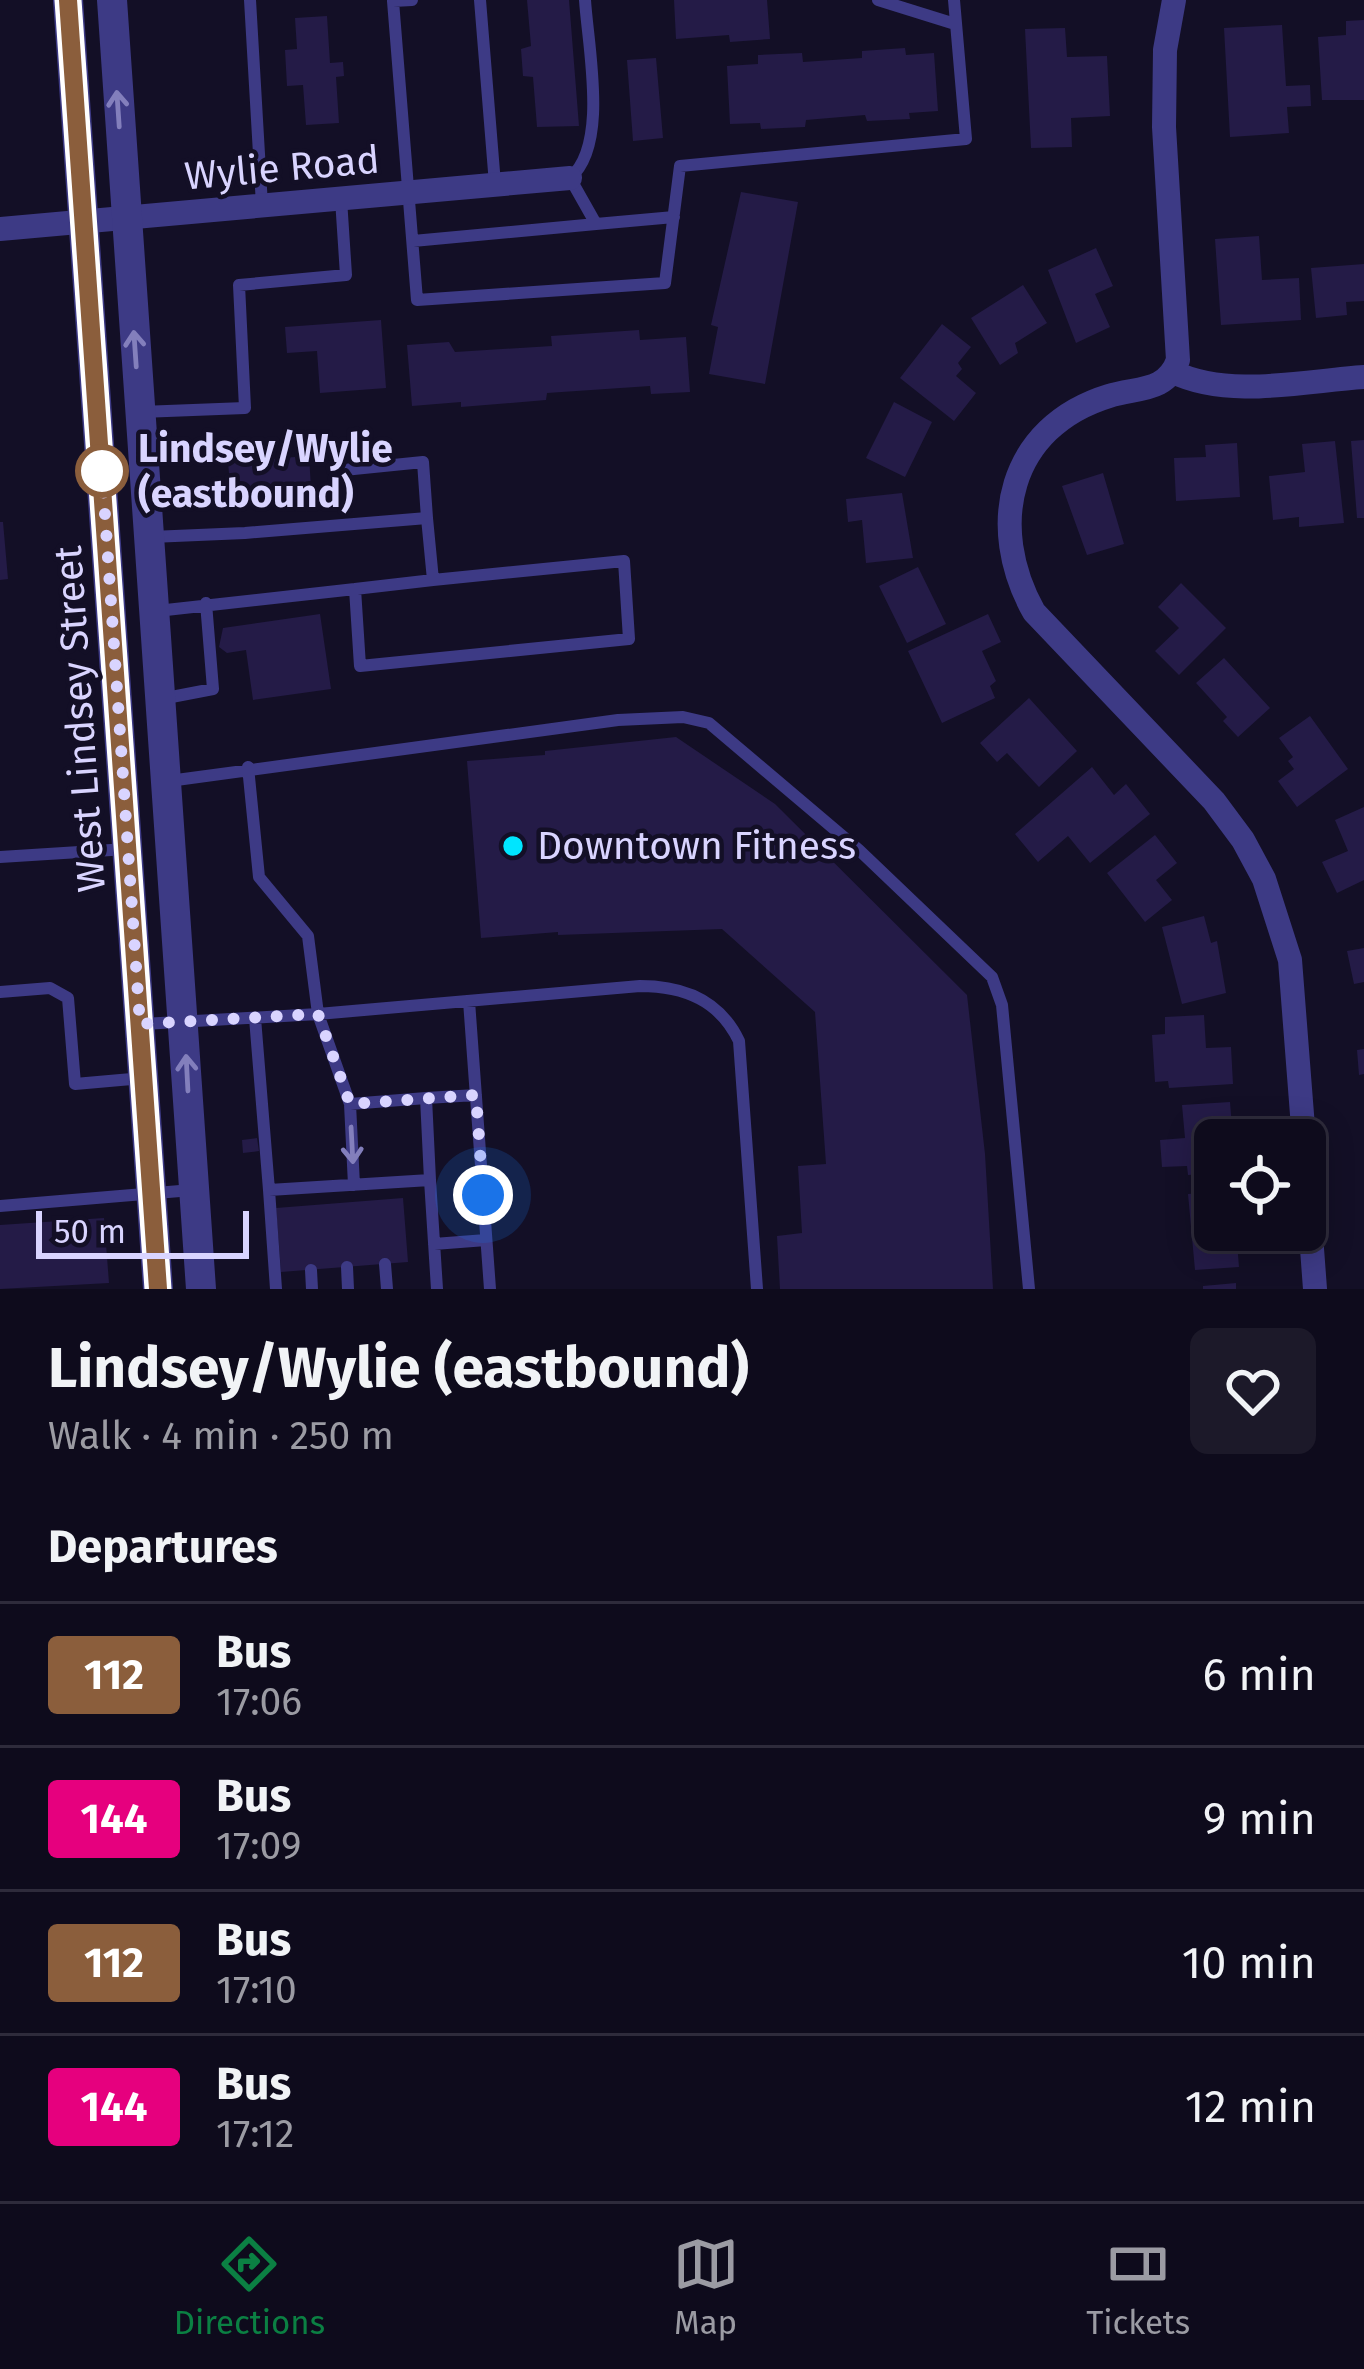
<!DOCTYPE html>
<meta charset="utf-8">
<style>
body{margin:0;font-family:"Fira Sans",sans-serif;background:#1c1929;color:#f1f3f6;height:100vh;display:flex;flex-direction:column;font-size:45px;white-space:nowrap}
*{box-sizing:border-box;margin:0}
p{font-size:39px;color:#9b9ba3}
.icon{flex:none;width:66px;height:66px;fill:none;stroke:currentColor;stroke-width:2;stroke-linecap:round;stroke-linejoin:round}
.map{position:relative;height:1289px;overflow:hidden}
.drawer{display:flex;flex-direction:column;background:#0e0b1c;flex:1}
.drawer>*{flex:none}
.badge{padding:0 24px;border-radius:9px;font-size:42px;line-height:78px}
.buttons{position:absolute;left:1194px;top:1119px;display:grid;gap:24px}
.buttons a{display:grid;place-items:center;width:132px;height:132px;border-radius:18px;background:#0e0b1c;box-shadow:0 6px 30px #0003,0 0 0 3px #2e2b3b;font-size:60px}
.scale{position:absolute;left:36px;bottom:30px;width:213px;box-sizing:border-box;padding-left:12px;border:6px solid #d9d4ff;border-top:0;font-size:33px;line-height:42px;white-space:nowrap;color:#d9d4ff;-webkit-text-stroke:9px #130f26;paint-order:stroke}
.you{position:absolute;width:60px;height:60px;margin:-30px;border:9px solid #fff;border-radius:50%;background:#1a73e8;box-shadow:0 0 0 18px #1a73e833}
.map>.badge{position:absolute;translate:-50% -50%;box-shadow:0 0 0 6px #fff}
h2{padding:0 48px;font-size:45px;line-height:108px}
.round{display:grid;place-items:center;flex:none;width:126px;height:126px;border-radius:18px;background:#1c1929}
.head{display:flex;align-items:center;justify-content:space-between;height:204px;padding:0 48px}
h1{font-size:57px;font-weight:700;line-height:90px}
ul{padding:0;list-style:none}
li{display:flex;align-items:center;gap:36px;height:144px;padding:0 48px;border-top:3px solid #2e2b3b}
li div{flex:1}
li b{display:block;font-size:45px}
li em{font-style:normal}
li .badge{min-width:132px;font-weight:700;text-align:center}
.tabs{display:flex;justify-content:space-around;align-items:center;height:168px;border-top:3px solid #2e2b3b;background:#0e0b1c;font-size:33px;color:#9b9ba3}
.tabs a{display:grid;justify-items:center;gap:6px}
.tabs .selected{color:#0b8043}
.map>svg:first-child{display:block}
.building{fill:#241b47}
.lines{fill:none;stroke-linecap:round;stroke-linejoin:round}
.service{stroke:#3d3a85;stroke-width:12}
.minor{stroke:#3d3a85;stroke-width:24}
.tertiary{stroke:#3d3a85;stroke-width:30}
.oneway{stroke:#837fbc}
.line-casing{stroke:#fff;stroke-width:27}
.line{stroke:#8b5e3c;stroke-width:18}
.walk{stroke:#d9d4ff;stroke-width:12;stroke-dasharray:0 21.6}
.stop-dot{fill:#fff;stroke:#8b5e3c;stroke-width:6}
.poi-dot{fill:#00e5ff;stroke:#130f26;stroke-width:4.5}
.labels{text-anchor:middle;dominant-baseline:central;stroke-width:9;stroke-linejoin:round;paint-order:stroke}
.street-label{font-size:39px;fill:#d9d4ff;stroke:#130f26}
.stop-label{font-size:39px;font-weight:bold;fill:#d9d4ff;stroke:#130f26;text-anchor:start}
.poi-label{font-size:39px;fill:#d9d4ff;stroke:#130f26;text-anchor:start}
</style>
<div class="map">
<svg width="1364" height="1289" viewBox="0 0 1364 1289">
<rect width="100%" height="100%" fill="#130f26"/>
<path class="building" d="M527 0H569L579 126 537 127 533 77 523 76 521 49 531 46Z
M674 0H767L770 39 730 42 729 35 676 39Z
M327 16 330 63 343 62 344 76 336 77 339 123 306 125 303 85 287 86 285 50 297 49 295 18Z
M1364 20V100H1322L1318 37 1346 35V21Z
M1282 25 1286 86 1310 85 1311 106 1287 107 1289 133 1230 137 1224 28Z
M1065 28 1067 57 1107 56 1110 116 1071 118 1072 147 1031 148 1025 29Z
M905 48 906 55 934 53 938 111 909 113 910 119 867 121 865 115 806 120 805 127 761 129 760 123 730 124 727 66 758 64V55L802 53 803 62 862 58V51Z
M656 58 663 138 633 141 627 60Z
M741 192 798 202 765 384 709 374 718 327 711 325Z
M1259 236 1262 280 1299 278 1301 320 1221 325 1215 239Z
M1096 248 1113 286 1095 294 1110 327 1076 343 1048 270Z
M1364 264V301L1346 302 1347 315 1316 318 1311 268Z
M1023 285 1047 323 1015 343 1018 353 1000 365 971 318Z
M381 320 386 388 320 393 317 351 287 353 285 327Z
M942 324 971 347 958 363 962 369 956 376 976 393 954 421 900 378Z
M639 330 640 340 686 337 690 392 651 394 650 386 547 393 546 400 461 407V402L412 406 407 345 449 342 455 352 552 346 551 336Z
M894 402 932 422 905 477 866 458Z
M1364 440V518H1357L1351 441Z
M1335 441 1344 523 1299 527V517L1273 520 1269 476 1305 472 1302 444Z
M1237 443 1240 497 1176 501 1174 458 1206 457 1205 445Z
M309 456 312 503 232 508 228 462Z
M1103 473 1124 544 1087 555 1062 486Z
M902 493 913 558 866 563 862 520 848 522 846 499Z
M0 522H3L8 579 0 580Z
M918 567 946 624 907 643 879 586Z
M1181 583 1226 628 1179 675 1155 651 1179 628 1158 607Z
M320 614 331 689 253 700 246 650 227 653 219 647 223 628Z
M988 614 1001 642 982 651 996 681 990 686 995 698 942 723 908 651Z
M1224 658 1270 708 1238 737 1223 721 1227 717 1196 683Z
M1029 698 1077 751 1039 787 1007 753 997 762 980 743Z
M1310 716 1348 769 1297 807 1278 781 1294 769 1288 761 1293 757 1279 738Z
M676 737 775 804 967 995 985 1154 993 1289H780L777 1236 802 1233 798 1166 826 1164 815 1012 722 929 558 935V932L481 938 467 761 545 755V751Z
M1092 767 1114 795 1126 784 1150 814 1090 863 1068 836 1038 862 1015 834Z
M1364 807V880L1337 893 1322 862 1348 851 1335 820Z
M1155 835 1177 863 1156 880 1172 900 1145 922 1107 873Z
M1204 916 1211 943 1217 941 1226 993 1182 1004 1162 927Z
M1364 948V982L1354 984 1347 951Z
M1204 1015 1206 1048 1231 1047 1233 1084 1169 1088 1168 1081 1155 1082 1152 1035 1165 1034V1017Z
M1364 1049V1074L1359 1075 1357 1050Z
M1230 1102 1233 1140H1215V1173L1188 1175 1187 1166 1162 1167 1160 1140 1185 1138 1182 1105Z
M257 1138 259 1151 243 1153 242 1140Z
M1215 1192V1230H1236L1239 1267 1195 1270 1188 1194Z
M403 1198 408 1262 281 1272 276 1208Z
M104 1218 109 1283 0 1289V1225Z
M1236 1283V1289H1203V1286Z"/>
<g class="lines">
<path class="service" d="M250 0 262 205
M412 0 393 1 417 300 665 283 680 166 966 139 954 0
M480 0 495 184
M878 0 955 24
M596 224 674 217
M413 241 596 224 570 178C609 145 588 48 585 0
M141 412 245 408 239 285 346 275 341 199
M344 470 423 462 427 518
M151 537 245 533 427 518 433 580 624 561 629 639 360 666 355 589 157 611
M355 589 433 580
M161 699 213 689 206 603
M248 767 259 877 308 936 318 1014 350 1104 354 1185
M169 781 618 720 683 717 709 723 859 850 992 977 1002 1005 1029 1289
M0 857 127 849
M0 992 50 988 68 998 75 1084 143 1078
M469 1001 490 1289
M255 1018 269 1190
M143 1024 318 1014 640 986C685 986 720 1001 739 1041L757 1289
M350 1104 426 1098
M430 1180 426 1098 476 1095
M0 1206 192 1190
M434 1244 486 1240
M385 1264 387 1289
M347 1267 348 1289
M311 1270 312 1289
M276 1289 269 1190 430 1180 437 1289"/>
<path class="minor" d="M1174 0 1165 50 1164 127 1178 360C1166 393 1137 387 1109 396 1008 427 986 526 1034 612L1214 801 1243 840 1264 879 1290 960 1304 1140
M0 229 570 178
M1173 372C1229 399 1304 381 1364 377
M1305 1154 1315 1289"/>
<path class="tertiary" d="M68 0 158 1289
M112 0 201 1289"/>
</g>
<defs><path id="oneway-shaft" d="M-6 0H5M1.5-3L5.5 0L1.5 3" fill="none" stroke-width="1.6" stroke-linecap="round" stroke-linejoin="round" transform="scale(3)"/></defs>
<g class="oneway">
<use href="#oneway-shaft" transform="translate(118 109) rotate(-94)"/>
<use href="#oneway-shaft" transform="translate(135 349) rotate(-94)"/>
<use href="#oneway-shaft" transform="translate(187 1073) rotate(-93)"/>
<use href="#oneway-shaft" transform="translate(352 1145) rotate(87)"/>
</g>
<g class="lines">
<g class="line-casing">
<path id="line" d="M68 0 158 1289"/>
</g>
<use href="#line" class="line"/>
<path class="walk" d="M102 471 140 1024 318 1014 350 1104 476 1095 483 1195"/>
</g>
<circle class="stop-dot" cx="102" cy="471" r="24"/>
<circle class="poi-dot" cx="513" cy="846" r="12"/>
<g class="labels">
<g class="street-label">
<text transform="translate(282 168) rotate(-5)">Wylie Road</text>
<text transform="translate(80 719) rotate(-94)">West Lindsey Street</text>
</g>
<g class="stop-label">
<text x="138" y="449">Lindsey/Wylie<tspan x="138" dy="45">(eastbound)</tspan></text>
</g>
<g class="poi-label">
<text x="537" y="846">Downtown Fitness</text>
</g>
</g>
</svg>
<div class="buttons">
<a><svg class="icon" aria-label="locate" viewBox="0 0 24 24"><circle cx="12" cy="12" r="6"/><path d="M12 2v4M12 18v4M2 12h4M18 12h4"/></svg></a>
</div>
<div class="scale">50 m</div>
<div class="you" style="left:483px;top:1195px"></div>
</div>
<section class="drawer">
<div class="head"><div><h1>Lindsey/Wylie (eastbound)</h1><p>Walk · 4 min · 250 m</p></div><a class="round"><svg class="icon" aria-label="heart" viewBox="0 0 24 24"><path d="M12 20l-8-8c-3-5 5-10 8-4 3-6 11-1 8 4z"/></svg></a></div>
<h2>Departures</h2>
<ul>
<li><span class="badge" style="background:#8b5e3c;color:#fff">112</span><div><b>Bus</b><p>17:06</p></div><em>6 min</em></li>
<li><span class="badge" style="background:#e6007e;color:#fff">144</span><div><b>Bus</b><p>17:09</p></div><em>9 min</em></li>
<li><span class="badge" style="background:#8b5e3c;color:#fff">112</span><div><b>Bus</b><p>17:10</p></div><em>10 min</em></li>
<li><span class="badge" style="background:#e6007e;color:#fff">144</span><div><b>Bus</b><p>17:12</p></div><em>12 min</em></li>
</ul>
</section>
<nav class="tabs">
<a class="selected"><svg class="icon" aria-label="directions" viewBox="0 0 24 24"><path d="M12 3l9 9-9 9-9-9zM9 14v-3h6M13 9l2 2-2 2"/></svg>Directions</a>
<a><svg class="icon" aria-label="map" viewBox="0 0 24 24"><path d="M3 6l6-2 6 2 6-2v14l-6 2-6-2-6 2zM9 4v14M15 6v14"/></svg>Map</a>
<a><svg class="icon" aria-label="tickets" viewBox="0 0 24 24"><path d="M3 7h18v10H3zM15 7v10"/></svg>Tickets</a>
</nav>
